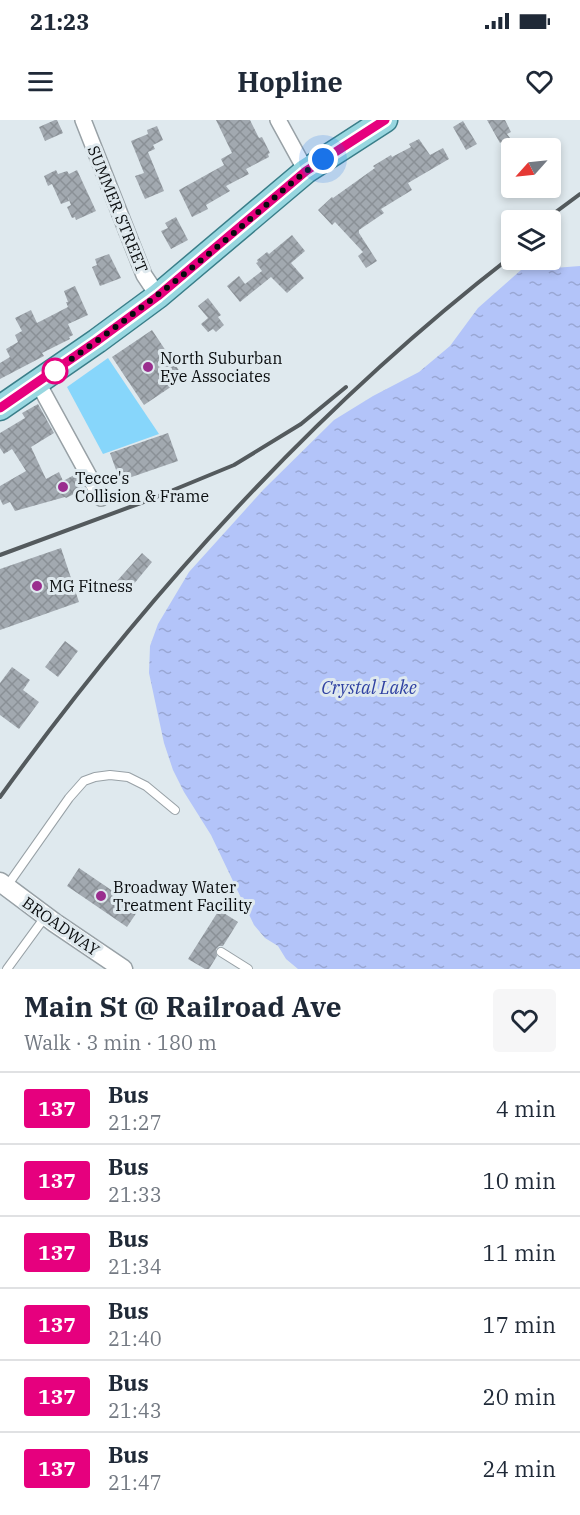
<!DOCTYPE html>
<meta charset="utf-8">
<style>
body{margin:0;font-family:"IBM Plex Serif",serif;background:#f6f6f7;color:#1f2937;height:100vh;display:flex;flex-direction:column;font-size:22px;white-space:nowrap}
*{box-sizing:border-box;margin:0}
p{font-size:20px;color:#747a83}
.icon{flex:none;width:33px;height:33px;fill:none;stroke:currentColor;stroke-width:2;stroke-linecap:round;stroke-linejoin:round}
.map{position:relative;height:849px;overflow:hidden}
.drawer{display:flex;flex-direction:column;background:#fff;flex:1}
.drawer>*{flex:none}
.badge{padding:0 12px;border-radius:4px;font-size:21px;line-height:39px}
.needle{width:39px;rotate:243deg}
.tools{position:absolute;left:501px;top:18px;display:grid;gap:12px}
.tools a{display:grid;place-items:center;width:60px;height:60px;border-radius:6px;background:#fff;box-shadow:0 3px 9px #0003;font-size:30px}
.you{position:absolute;width:30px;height:30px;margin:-15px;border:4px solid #fff;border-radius:50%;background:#1a73e8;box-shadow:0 0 0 9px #1a73e833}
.map>.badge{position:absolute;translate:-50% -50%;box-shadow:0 0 0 3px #fff}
.round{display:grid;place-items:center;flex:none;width:63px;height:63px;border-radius:6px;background:#f6f6f7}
.head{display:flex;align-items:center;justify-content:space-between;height:102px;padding:0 24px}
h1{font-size:28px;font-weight:700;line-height:45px}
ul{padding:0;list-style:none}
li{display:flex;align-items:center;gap:18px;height:72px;padding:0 24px;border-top:2px solid #e0e1e3}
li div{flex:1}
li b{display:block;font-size:22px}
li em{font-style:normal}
li .badge{min-width:66px;font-weight:700;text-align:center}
.status{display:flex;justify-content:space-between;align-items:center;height:42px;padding:0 30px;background:#fff;direction:ltr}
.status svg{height:16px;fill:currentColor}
header{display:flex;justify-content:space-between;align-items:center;height:78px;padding:0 24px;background:#fff;font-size:27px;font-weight:700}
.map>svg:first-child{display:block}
.green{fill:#87d6fb}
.water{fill:url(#water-ripples)}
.building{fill:url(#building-cross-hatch)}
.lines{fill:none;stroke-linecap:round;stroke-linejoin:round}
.service-casing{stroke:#98a1a6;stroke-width:10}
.minor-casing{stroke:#98a1a6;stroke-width:18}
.tertiary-casing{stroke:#98a1a6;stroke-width:21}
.primary-casing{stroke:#3a7e89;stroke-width:27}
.service{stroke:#fff;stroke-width:8}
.minor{stroke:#fff;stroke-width:15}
.tertiary{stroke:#fff;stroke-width:18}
.primary{stroke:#98d7e0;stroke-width:24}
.rail{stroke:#545a5d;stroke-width:4}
.line-casing{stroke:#fff;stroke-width:14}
.line{stroke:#e6007e;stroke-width:9}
.walk{stroke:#090c0e;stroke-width:6;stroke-dasharray:0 10.8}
.poi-dot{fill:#9a2e8e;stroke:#dfe9ee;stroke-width:2}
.stop-dot{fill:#fff;stroke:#e6007e;stroke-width:3}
.labels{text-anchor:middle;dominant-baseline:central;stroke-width:6;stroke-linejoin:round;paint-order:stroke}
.street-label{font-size:16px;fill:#090c0e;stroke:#dfe9ee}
.poi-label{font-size:16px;fill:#090c0e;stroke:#dfe9ee;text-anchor:start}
.water-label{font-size:18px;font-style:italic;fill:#2f41a2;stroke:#dfe9ee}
</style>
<div class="status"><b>21:23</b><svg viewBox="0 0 49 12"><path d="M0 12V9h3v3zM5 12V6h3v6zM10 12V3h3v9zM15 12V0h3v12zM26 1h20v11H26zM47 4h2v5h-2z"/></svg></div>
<header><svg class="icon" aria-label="menu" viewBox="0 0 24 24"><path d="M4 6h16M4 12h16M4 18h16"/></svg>Hopline<svg class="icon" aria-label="heart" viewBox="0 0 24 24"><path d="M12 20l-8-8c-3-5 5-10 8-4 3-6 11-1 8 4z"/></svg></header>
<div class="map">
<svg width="580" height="849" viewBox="0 0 580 849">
<defs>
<pattern id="water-ripples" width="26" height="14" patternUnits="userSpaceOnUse" patternTransform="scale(1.5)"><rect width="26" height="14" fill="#b3c4f9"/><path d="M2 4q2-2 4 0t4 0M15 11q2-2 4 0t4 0" fill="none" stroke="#99a7d4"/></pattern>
<pattern id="building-cross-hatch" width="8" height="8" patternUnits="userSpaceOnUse" patternTransform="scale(1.5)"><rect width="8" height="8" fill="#a2a9b0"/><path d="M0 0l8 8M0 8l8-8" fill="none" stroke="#8a9096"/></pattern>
</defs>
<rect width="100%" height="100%" fill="#dfe9ee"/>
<path class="green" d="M108 238 159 314 103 334 67 267Z"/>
<path class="water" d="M530 146 554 148 580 146V849H298L286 839 278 826 265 818 254 805 211 715 184 672 173 650 164 623 149 553 150 526 158 504 189 452 264 369 334 300 373 276 419 252 450 226 478 188 521 150Z"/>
<path class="building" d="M55 0H57L63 13 45 21 39 7Z
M216 0H250L259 18 262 17 270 33 268 34 269 37 246 49 249 54 226 66 230 71 206 85 208 89 192 97 179 70 224 45 221 39 232 33Z
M487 0H505L511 12 507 14 510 18 500 23Z
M463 1 477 24 466 30 453 7Z
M157 6 163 20 153 25 155 29 148 32 164 71 145 79 135 56 144 53 131 21 148 14 147 10Z
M419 19 430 35 443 28 449 39 408 63 412 70 381 89 384 93 359 110V113L377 141 366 148 358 136 363 132 335 102 332 105 318 90 332 77 333 78 375 48 373 46 391 35 392 37 411 27 409 24Z
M56 50 58 54 67 51 69 54 77 50 96 91 76 100 75 97 72 98 67 87 71 85 67 75 69 81 61 84 52 64 48 66 44 56Z
M176 97 188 120 171 129 161 111 168 108 165 103Z
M292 115 305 131 291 143 304 158 287 173 271 157 240 182 227 166 239 156 245 164 262 151 256 143 258 142 257 140 267 132 269 134Z
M109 134 121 158 100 166 92 147 97 145 95 139Z
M75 166 88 195 68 204 73 215 69 217 70 219 42 233 44 236 0 259V243L10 237 6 229 18 222 15 215 22 211 15 198 31 190 37 203 68 187 66 182H68L64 171Z
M208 178 221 195 218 197 224 205 216 212 213 209 208 212 201 204 208 198 198 186Z
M152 210 184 258 144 285 112 237Z
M38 284 54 313 31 327 46 359 59 352 63 361 76 354 84 369 66 378 65 377 15 391 10 382 3 385 0 379V366L26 351 12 329 4 334 0 328V313L25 298 22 293Z
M168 313 178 341 120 361 110 333Z
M61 428 79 482 0 510V449Z
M142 433 152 442 128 471 117 461Z
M65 521 78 531 58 557 45 547Z
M12 547 30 560 23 570 39 582 19 609 0 595V563Z
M79 748 139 789 127 807 67 766Z
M219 790 238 802 223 826H219L216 829 217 836 209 849H205L188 839Z"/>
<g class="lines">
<g class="service-casing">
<path id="service" d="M7 766 69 678 84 661 95 657 110 655 128 657 146 666 175 690
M221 832 248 849
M7 849 45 797"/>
</g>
<g class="minor-casing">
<path id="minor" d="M83 0 144 155 158 176
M278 0 306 51
M38 263 101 378"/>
</g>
<g class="tertiary-casing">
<path id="tertiary" d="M0 762 55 803 123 849"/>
</g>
<g class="primary-casing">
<path id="primary" d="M0 288 97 221 158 176 306 51 385 0"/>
</g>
<use href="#service" class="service"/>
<use href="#minor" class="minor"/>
<use href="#tertiary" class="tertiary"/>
<use href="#primary" class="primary"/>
<path class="rail" d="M545 100 580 74
M0 435 149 380 234 345 301 304 346 267
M0 677C146 475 314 289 512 136"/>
</g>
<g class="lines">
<g class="line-casing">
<path id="line" d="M0 288 97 221 158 176 306 51 385 0"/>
</g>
<use href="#line" class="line"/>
<path class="walk" d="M55 251 50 254C114 210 176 162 235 112 264 88 291 61 323 39"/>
</g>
<g class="poi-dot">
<circle cx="148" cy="247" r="6"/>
<circle cx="63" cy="367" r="6"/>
<circle cx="37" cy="466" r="6"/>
<circle cx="101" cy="776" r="6"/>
</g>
<circle class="stop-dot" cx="55" cy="251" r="12"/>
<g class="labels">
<g class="street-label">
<text transform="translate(118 89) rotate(68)">SUMMER STREET</text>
<text transform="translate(61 806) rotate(35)">BROADWAY</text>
</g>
<g class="poi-label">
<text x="160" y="238">North Suburban<tspan x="160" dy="18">Eye Associates</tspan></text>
<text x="75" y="358">Tecce's<tspan x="75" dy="18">Collision &amp; Frame</tspan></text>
<text x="49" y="466">MG Fitness</text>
<text x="113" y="767">Broadway Water<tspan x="113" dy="18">Treatment Facility</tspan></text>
</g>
<g class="water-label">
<text x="369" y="567">Crystal Lake</text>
</g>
</g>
</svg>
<div class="tools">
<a><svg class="needle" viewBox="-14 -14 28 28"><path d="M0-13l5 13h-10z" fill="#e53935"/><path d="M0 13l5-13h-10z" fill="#747a83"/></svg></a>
<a><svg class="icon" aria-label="layers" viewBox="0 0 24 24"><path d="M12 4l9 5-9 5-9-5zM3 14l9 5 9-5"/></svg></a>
</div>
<div class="you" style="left:323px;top:39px"></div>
</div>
<section class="drawer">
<div class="head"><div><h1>Main St @ Railroad Ave</h1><p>Walk · 3 min · 180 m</p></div><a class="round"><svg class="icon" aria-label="heart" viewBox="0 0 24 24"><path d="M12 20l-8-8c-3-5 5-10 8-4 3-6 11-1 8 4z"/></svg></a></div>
<ul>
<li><span class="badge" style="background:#e6007e;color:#fff">137</span><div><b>Bus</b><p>21:27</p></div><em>4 min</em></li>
<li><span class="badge" style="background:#e6007e;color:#fff">137</span><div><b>Bus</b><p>21:33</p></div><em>10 min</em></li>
<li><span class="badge" style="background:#e6007e;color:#fff">137</span><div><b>Bus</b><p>21:34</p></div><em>11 min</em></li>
<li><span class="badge" style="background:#e6007e;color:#fff">137</span><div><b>Bus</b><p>21:40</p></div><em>17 min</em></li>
<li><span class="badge" style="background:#e6007e;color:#fff">137</span><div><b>Bus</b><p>21:43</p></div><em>20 min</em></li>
<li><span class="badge" style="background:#e6007e;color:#fff">137</span><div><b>Bus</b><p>21:47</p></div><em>24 min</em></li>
</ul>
</section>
